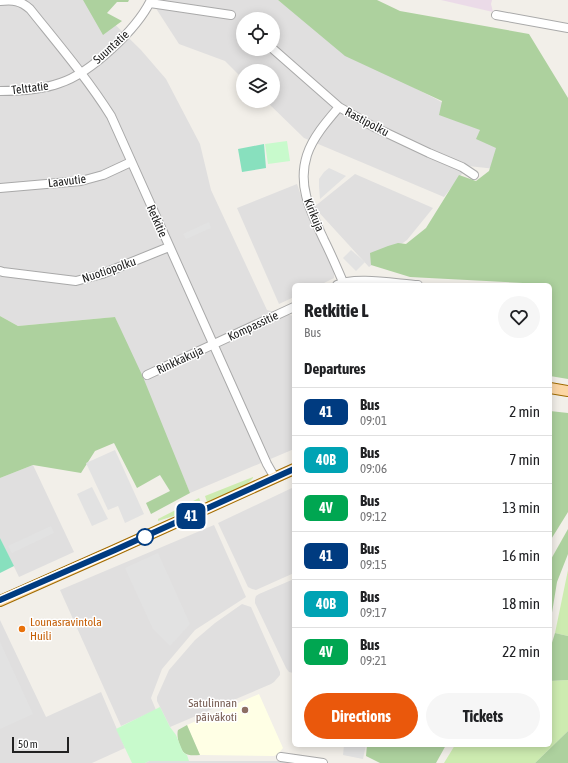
<!DOCTYPE html>
<meta charset="utf-8">
<style>
body{margin:0;font-family:"Asap Condensed",sans-serif;background:#f6f6f6;color:#202124;height:100vh;display:flex;flex-direction:column;font-size:15px;white-space:nowrap}
*{box-sizing:border-box;margin:0}
p{font-size:13px;color:#757577}
.icon{flex:none;width:22px;height:22px;fill:none;stroke:currentColor;stroke-width:2;stroke-linecap:round;stroke-linejoin:round}
.map{position:relative;flex:1;overflow:hidden}
.drawer{position:absolute;left:292px;top:283px;width:260px;height:464px;display:flex;flex-direction:column;background:#fff;border-radius:6px;box-shadow:0 2px 10px #0003}
.drawer>*{flex:none}
.badge{padding:0 8px;border-radius:6px;font-size:14px;line-height:26px}
.controls{position:absolute;left:236px;top:12px;display:grid;gap:8px}
.controls a{display:grid;place-items:center;width:44px;height:44px;border-radius:50%;background:#fff;box-shadow:0 2px 10px #0003;font-size:20px}
.scale{position:absolute;left:12px;bottom:10px;width:57px;box-sizing:border-box;padding-left:4px;border:2px solid #222;border-top:0;font-size:11px;line-height:14px;white-space:nowrap;color:#222;-webkit-text-stroke:3px #fff;paint-order:stroke}
.map>.badge{position:absolute;translate:-50% -50%;box-shadow:0 0 0 2px #fff}
h2{padding:0 12px;font-size:15px;line-height:36px}
.round{display:grid;place-items:center;flex:none;width:42px;height:42px;border-radius:21px;background:#f6f6f6}
.headline{display:flex;align-items:center;justify-content:space-between;height:68px;padding:0 12px}
h1{font-size:19px;font-weight:700;line-height:30px}
.cta{display:flex;gap:8px;margin-top:auto;padding:8px 12px}
.cta a{flex:1;height:46px;border-radius:24px;background:#ea580c;color:#fff;font-size:16px;font-weight:700;line-height:46px;text-align:center}
.cta a+a{background:#f6f6f6;color:#202124}
ul{padding:0;list-style:none}
li{display:flex;align-items:center;gap:12px;height:48px;padding:0 12px;border-top:1px solid #e0e0e0}
li div{flex:1}
li b{display:block;font-size:15px}
li em{font-style:normal}
li .badge{min-width:44px;font-weight:700;text-align:center}
.map>svg:first-child{display:block}
.residential{fill:#e0dfdf;fill-rule:evenodd}
.industrial{fill:#ebdbe8}
.education{fill:#ffffe5}
.grass{fill:#cdebb0}
.forest{fill:#add19e}
.park{fill:#c8facc}
.pitch{fill:#88e0be}
.parking{fill:#e2e2e2}
.lines{fill:none;stroke-linecap:round;stroke-linejoin:round}
.minor-casing{stroke:#a9a9a9;stroke-width:10}
.major-casing{stroke:#a06b00;stroke-width:12}
.minor{stroke:#fff;stroke-width:8}
.major{stroke:#fcd6a4;stroke-width:10}
.line-casing{stroke:#fff;stroke-width:9}
.line{stroke:#003b80;stroke-width:6}
.stop-dot{fill:#fff;stroke:#003b80;stroke-width:2}
.food-dot{fill:#e8710a;stroke:#fff;stroke-width:1.5}
.education-dot{fill:#8d6e63;stroke:#fff;stroke-width:1.5}
.labels{text-anchor:middle;dominant-baseline:central;stroke-width:3;stroke-linejoin:round;paint-order:stroke}
.street-label{font-size:12px;fill:#222;stroke:#fff}
.food-label{font-size:12px;fill:#c56008;stroke:#fff;text-anchor:start}
.education-label{font-size:12px;fill:#785e54;stroke:#fff;text-anchor:end}
</style>
<div class="map">
<svg width="568" height="763" viewBox="0 0 568 763">
<rect width="100%" height="100%" fill="#f2efe9"/>
<path class="residential" d="M0 0H90L141 50 166 79 200 144 211 190 267 310 294 316V449L190 493 115 317 18 326 0 316Z
M152 0H278L352 55 438 100 498 138 496 169 468 166 444 197 304 138 266 101H273V71H243V79L225 61 179 44 157 10ZM243 19H273V49H243Z
M355 174 433 208 407 240 369 267 314 207Z
M297 184 306 210 334 270V278L320 285H294V297L279 304 237 208Z
M33 465 74 552 19 577 0 538V478Z
M294 487V573L256 590 252 589 248 587 218 523Z
M214 525 246 597 195 630 162 669 151 698 156 710 121 726 60 590Z
M294 579V673H293L289 672 286 668 255 603V599L256 596 259 594Z
M242 604 251 607 280 672V675L274 682 271 684 170 727 157 701V697L169 670 195 640 215 623Z
M0 620 46 717 101 692 125 748 92 763H0Z
M149 761H282L297 763H145Z"/>
<path class="industrial" d="M441 0H492L491 4 493 12Z"/>
<path class="education" d="M259 694 283 748 278 754 274 756 200 755 187 725Z"/>
<path class="grass" d="M253 477V478L246 485 207 502 205 496Z
M199 498 202 505 186 512 158 521V519Z
M568 570V636L555 633Z
M568 680V731L535 763H444L455 745H550V681Z"/>
<path class="forest" d="M83 0H129L128 2H117L107 13 122 21 103 35Z
M278 0H377L400 11 529 34 568 98V379L550 376V285H523V283L410 277 371 265 370 253 388 246 398 243 406 244 426 228 459 175 476 181 489 171 496 148 476 139 480 130 439 115 442 101 345 56Z
M0 316 18 326 115 317 143 377 190 493 151 514 146 503 170 491 160 475 137 488 114 443 95 451 81 473 33 465 0 478Z
M550 411 568 413V512L550 541Z
M568 529V554L557 582 550 625V561Z
M555 633 568 636V680L550 681V649Z
M187 725 200 755C196 755 190 756 186 754 180 751 176 736 178 730Z
M568 731V763H535Z
M367 745H446L436 763H380L366 756Z"/>
<path class="park" d="M287 141 290 161 268 164 265 144Z
M160 707 170 727 176 735 183 752 187 755 189 761H149L145 763H132L116 729Z"/>
<path class="pitch" d="M264 144 266 168 242 172 238 149Z
M0 538 14 566 0 573Z"/>
<path class="parking" d="M329 168 346 176 320 199 319 187V179L324 172Z
M209 222 211 228 186 239 183 234Z
M351 250 365 262 356 271 343 258Z
M115 450 144 514 125 523 118 506 108 510 86 463Z
M92 487 108 519 92 526 77 494Z
M51 526 54 533 12 553 8 546Z
M158 553 190 624 170 646 153 629 125 568Z
M0 642 33 714 0 729Z
M344 745H366L363 759 343 755Z"/>
<g class="lines">
<g class="minor-casing">
<path id="minor" d="M0 1C13 0 20 0 30 9 58 44 87 78 111 116L267 464 275 478
M150 3 231 15
M496 15 568 28
M273 49 339 107 374 127 429 153 462 167 474 175
M0 91C20 91 41 90 60 83 91 73 137 29 151 0
M339 107C327 121 313 137 307 155 297 186 311 212 324 240 331 254 337 268 343 282
M0 188 81 181 103 175 131 162
M0 271 3 272 76 281 102 274 169 247
M337 285C354 276 398 284 418 285
M147 375 294 307
M281 757 323 763"/>
</g>
<g class="major-casing">
<path id="major" d="M550 388 568 391
M0 601 115 550 294 469"/>
</g>
<use href="#minor" class="minor"/>
<use href="#major" class="major"/>
</g>
<g class="lines">
<g class="line-casing">
<path id="line" d="M0 600 115 550 294 469"/>
</g>
<use href="#line" class="line"/>
</g>
<circle class="stop-dot" cx="145" cy="537" r="8"/>
<circle class="food-dot" cx="22" cy="629" r="4"/>
<circle class="education-dot" cx="245" cy="710" r="4"/>
<g class="labels">
<g class="street-label">
<text transform="translate(111 47) rotate(-42)">Suuntatie</text>
<text transform="translate(30 88) rotate(-7)">Telttatie</text>
<text transform="translate(367 122) rotate(28)">Rastipolku</text>
<text transform="translate(67 181) rotate(-7)">Laavutie</text>
<text transform="translate(314 215) rotate(68)">Kirikuja</text>
<text transform="translate(157 221) rotate(66)">Retkitie</text>
<text transform="translate(109 270) rotate(-19)">Nuotiopolku</text>
<text transform="translate(253 326) rotate(-25)">Kompassitie</text>
<text transform="translate(180 360) rotate(-25)">Rinkkakuja</text>
</g>
<g class="food-label">
<text x="30" y="622">Lounasravintola<tspan x="30" dy="14">Huili</tspan></text>
</g>
<g class="education-label">
<text x="237" y="703">Satulinnan<tspan x="237" dy="14">päiväkoti</tspan></text>
</g>
</g>
</svg>
<div class="controls">
<a><svg class="icon" aria-label="locate" viewBox="0 0 24 24"><circle cx="12" cy="12" r="6"/><path d="M12 2v4M12 18v4M2 12h4M18 12h4"/></svg></a>
<a><svg class="icon" aria-label="layers" viewBox="0 0 24 24"><path d="M12 4l9 5-9 5-9-5zM3 14l9 5 9-5"/></svg></a>
</div>
<div class="scale">50 m</div>
<b class="badge" style="left:191px;top:516px;background:#003b80;color:#fff">41</b>
<section class="drawer">
<div class="headline"><div><h1>Retkitie L</h1><p>Bus</p></div><a class="round"><svg class="icon" aria-label="heart" viewBox="0 0 24 24"><path d="M12 20l-8-8c-3-5 5-10 8-4 3-6 11-1 8 4z"/></svg></a></div>
<h2>Departures</h2>
<ul>
<li><span class="badge" style="background:#003b80;color:#fff">41</span><div><b>Bus</b><p>09:01</p></div><em>2 min</em></li>
<li><span class="badge" style="background:#00a3b4;color:#fff">40B</span><div><b>Bus</b><p>09:06</p></div><em>7 min</em></li>
<li><span class="badge" style="background:#00a651;color:#fff">4V</span><div><b>Bus</b><p>09:12</p></div><em>13 min</em></li>
<li><span class="badge" style="background:#003b80;color:#fff">41</span><div><b>Bus</b><p>09:15</p></div><em>16 min</em></li>
<li><span class="badge" style="background:#00a3b4;color:#fff">40B</span><div><b>Bus</b><p>09:17</p></div><em>18 min</em></li>
<li><span class="badge" style="background:#00a651;color:#fff">4V</span><div><b>Bus</b><p>09:21</p></div><em>22 min</em></li>
</ul>
<div class="cta"><a>Directions</a><a>Tickets</a></div>
</section>
</div>
